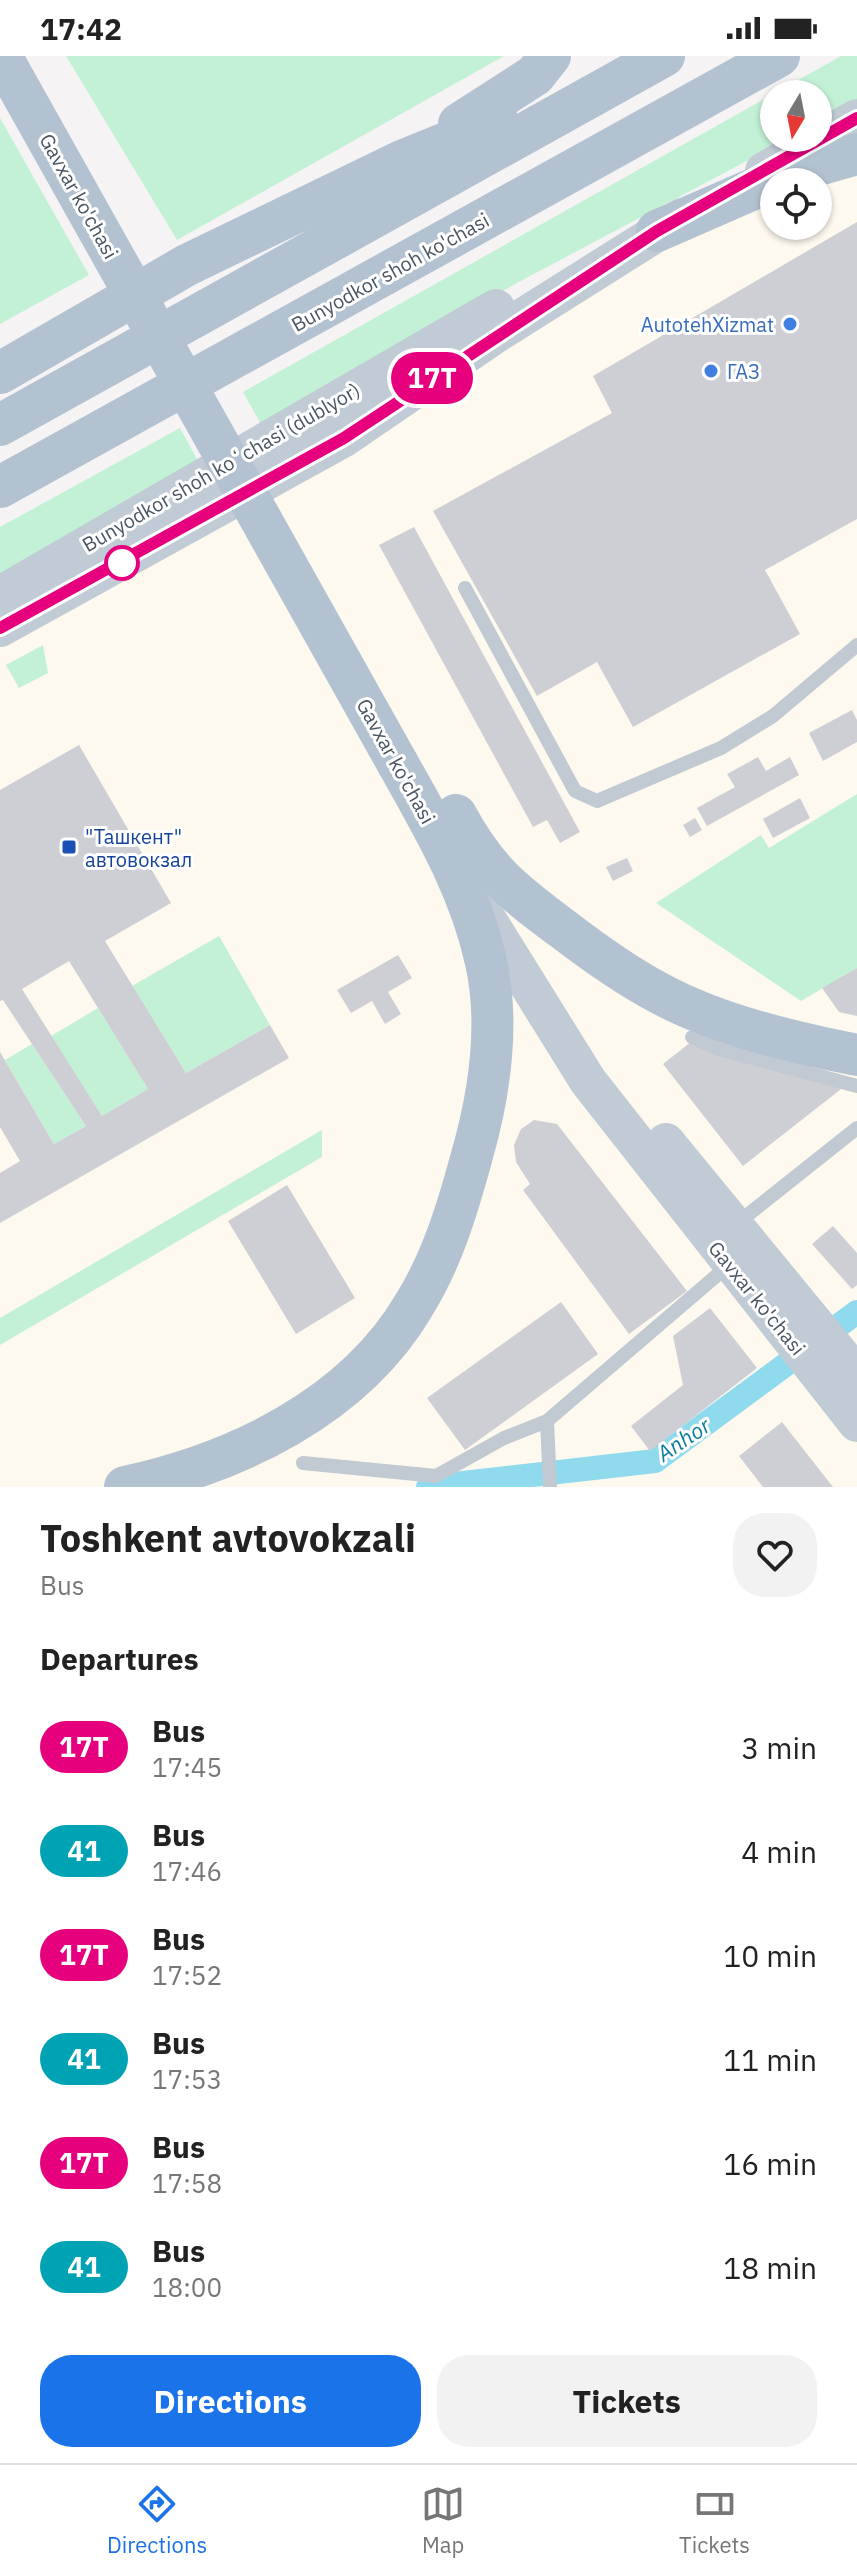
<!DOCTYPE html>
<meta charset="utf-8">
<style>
body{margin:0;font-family:"IBM Plex Sans",sans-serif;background:#f2f2f2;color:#222;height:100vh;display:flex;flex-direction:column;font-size:30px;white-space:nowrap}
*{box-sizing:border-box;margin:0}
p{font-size:26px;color:#767676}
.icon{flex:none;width:44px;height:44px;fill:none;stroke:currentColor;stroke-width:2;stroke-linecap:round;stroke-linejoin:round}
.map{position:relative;height:1431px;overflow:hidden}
.side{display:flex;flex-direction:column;background:#fff;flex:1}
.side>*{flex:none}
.badge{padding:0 16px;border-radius:26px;font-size:28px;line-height:52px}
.needle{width:52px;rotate:190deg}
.buttons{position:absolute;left:760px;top:24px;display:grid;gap:16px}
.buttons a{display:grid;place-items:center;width:72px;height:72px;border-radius:50%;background:#fff;box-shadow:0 2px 6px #0004;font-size:40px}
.map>.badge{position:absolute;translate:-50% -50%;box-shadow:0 0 0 4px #fff}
h2{padding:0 40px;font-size:30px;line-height:72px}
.round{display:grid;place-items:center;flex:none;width:84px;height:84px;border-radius:32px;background:#f2f2f2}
.summary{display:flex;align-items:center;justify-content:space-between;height:136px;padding:0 40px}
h1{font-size:38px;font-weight:800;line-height:60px}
.action{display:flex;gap:16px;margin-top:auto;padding:16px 40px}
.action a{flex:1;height:92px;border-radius:32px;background:#1a73e8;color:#fff;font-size:32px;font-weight:800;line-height:92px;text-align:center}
.action a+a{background:#f2f2f2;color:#222}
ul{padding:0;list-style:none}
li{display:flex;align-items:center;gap:24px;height:104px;padding:0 40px}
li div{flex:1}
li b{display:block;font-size:30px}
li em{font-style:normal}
li .badge{min-width:88px;font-weight:700;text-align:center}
.status{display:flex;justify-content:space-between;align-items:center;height:56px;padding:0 40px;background:#fff;direction:ltr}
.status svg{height:22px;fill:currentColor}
.dock{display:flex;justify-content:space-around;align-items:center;height:112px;border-top:2px solid #e0e0e0;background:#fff;font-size:22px;color:#767676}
.dock a{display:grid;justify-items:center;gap:4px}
.dock .active{color:#1a73e8}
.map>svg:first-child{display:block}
.commercial{fill:#fdf9ef;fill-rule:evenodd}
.green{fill:#c3f1d5}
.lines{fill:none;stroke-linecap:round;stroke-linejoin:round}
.canal{stroke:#90daee;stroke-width:24}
.building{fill:#cdcfd5;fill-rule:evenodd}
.lane{stroke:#c1cad2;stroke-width:14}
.secondary{stroke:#c1cbd6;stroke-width:38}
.primary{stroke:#b3c2d1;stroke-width:42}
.primary-bridge{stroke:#b3c2d1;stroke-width:42}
.line-casing{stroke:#fff;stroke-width:18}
.line{stroke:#e6007e;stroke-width:12}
.shop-dot{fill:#3f7fe0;stroke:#fff;stroke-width:3}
.stop-dot{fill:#fff;stroke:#e6007e;stroke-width:4}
.transit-dot{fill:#1a4fb4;stroke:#fff;stroke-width:3}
.labels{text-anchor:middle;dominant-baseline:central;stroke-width:6;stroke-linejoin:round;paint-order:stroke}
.street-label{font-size:20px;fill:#4a5661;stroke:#fff}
.shop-label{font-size:20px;fill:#366cbe;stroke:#fff;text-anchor:end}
.transit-label{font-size:20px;fill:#164399;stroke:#fff;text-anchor:start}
.water-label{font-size:22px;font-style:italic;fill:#0c7c9b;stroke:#fff}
</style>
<div class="status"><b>17:42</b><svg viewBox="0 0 49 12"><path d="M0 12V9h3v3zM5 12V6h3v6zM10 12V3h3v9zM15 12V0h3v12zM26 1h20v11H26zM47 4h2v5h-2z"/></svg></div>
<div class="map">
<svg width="857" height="1431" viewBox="0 0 857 1431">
<rect width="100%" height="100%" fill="#f5f3f3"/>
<path class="commercial" d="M857 62V1431H0V572ZM774 126H818V170H774Z"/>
<path class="green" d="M66 0H504L177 184Z
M841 0H857V45L818 67V38H774V82H790L517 227 262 370 243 336Z
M0 62 89 219 0 268Z
M180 372 199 407 0 525V471Z
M43 589 48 617 19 632 6 609Z
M857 738V912L801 945 656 847 761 779 769 792Z
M219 880 270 969 186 1017 132 930Z
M98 952 148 1033 102 1060 51 980Z
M32 988 86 1070 54 1088 5 1004Z
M322 1074V1101L0 1289V1262Z"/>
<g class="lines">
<path class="canal" d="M428 1431 655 1405 857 1256"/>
</g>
<path class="building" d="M857 166V463L765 514 800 578 633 671 597 606 537 640 433 455 612 357 593 320Z
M414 471 580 776 560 787 547 764 533 771 379 489Z
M852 654 857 664V686L823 705 809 677Z
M79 689 171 847 105 885 186 1017 270 969 289 1002 0 1167V1117L20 1105 0 1071V996L54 1088 86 1070 3 944 0 945V734ZM69 905 148 1033 102 1060 22 933Z
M758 701 766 715 790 701 799 719 707 770 697 752 735 731 727 718Z
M800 742 810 762 773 782 763 763Z
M695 762 702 774 690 781 683 769Z
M627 802 633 815 613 825 606 811Z
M398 899 412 922 388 936 401 958 385 968 372 945 351 957 337 934Z
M857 912V960L839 956 822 932Z
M691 986 845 1030 743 1110 663 1008Z
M534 1064 557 1068 687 1235 629 1278 523 1134 530 1128 516 1106 514 1089 521 1073Z
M287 1129 355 1242 296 1278 228 1165Z
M833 1170 857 1197V1229L852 1233 812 1188Z
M561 1246 598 1298 465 1394 427 1342Z
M710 1252 757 1312 650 1395 631 1370 683 1329 673 1280Z
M782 1366 833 1431H763L739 1400Z"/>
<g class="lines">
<path class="lane" d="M465 532 575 735 597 745 721 692 773 660 857 589
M692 981 719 993 857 1030
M735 1169 857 1072
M547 1365 550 1431
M303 1407 436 1420 504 1382 547 1365 729 1209"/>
<path class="secondary" d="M764 115 857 62
M0 539 496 252
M0 572 344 382 496 278 682 161
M481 853 588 1025 857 1367
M666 1086 857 1319"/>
<path class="primary" d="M459 68 535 19 550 0
M657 175 790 117 857 98
M0 317 187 209 402 105 498 66
M0 369 664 0
M0 431 779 0
M456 759C486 815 512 835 563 873 593 896 625 919 659 937 718 969 792 986 857 999
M125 1431C236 1407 354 1351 414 1249 442 1204 457 1154 471 1103 489 1041 500 970 486 906 470 833 434 772 398 708"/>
<path class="primary-bridge" d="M1 0 398 708"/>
</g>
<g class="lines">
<g class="line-casing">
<path id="line" d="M0 572 344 382 657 175 857 62"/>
</g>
<use href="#line" class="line"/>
</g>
<g class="shop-dot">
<circle cx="790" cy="268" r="8"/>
<circle cx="711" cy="315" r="8"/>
</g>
<circle class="stop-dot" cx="122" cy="507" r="16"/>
<rect class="transit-dot" x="61" y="783" width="16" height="16" rx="4"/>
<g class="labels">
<g class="street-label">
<text transform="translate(79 140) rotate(61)">Gavxar ko'chasi</text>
<text transform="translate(390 216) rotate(-29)">Bunyodkor shoh ko'chasi</text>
<text transform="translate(221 411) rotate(-30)">Bunyodkor shoh koʻchasi (dublyor)</text>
<text transform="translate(396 705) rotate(61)">Gavxar ko'chasi</text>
<text transform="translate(757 1242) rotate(51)">Gavxar ko'chasi</text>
</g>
<g class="shop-label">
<text x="774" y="268">AutotehXizmat</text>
<text x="727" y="315" text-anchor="start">ГАЗ</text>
</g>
<g class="transit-label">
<text x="85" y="780">"Ташкент"<tspan x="85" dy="23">автовокзал</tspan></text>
</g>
<g class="water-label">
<text transform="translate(683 1383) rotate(-34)">Anhor</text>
</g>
</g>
</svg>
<div class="buttons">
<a><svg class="needle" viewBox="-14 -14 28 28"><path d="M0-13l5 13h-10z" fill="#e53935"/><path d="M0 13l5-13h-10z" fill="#767676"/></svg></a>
<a><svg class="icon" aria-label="locate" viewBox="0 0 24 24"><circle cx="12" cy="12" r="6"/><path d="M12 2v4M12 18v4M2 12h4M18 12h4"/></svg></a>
</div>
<b class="badge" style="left:432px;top:322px;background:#e6007e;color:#fff">17T</b>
</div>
<section class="side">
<div class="summary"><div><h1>Toshkent avtovokzali</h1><p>Bus</p></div><a class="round"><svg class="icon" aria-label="heart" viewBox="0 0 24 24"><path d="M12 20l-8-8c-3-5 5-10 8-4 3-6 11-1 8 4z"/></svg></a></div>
<h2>Departures</h2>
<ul>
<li><span class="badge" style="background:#e6007e;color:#fff">17T</span><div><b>Bus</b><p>17:45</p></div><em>3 min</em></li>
<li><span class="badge" style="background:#00a3b4;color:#fff">41</span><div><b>Bus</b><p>17:46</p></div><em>4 min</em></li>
<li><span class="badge" style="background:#e6007e;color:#fff">17T</span><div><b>Bus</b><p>17:52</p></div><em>10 min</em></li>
<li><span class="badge" style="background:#00a3b4;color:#fff">41</span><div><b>Bus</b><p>17:53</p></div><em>11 min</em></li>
<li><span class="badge" style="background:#e6007e;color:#fff">17T</span><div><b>Bus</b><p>17:58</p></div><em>16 min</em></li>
<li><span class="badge" style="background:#00a3b4;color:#fff">41</span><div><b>Bus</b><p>18:00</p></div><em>18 min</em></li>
</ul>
<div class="action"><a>Directions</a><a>Tickets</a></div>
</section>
<nav class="dock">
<a class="active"><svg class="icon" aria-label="directions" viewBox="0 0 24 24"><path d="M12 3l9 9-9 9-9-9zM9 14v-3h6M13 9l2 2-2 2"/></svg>Directions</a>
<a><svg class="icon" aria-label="map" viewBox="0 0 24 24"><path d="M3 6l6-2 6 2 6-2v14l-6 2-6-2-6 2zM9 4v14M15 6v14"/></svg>Map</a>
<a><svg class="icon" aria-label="tickets" viewBox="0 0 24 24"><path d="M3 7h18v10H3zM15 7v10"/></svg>Tickets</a>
</nav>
